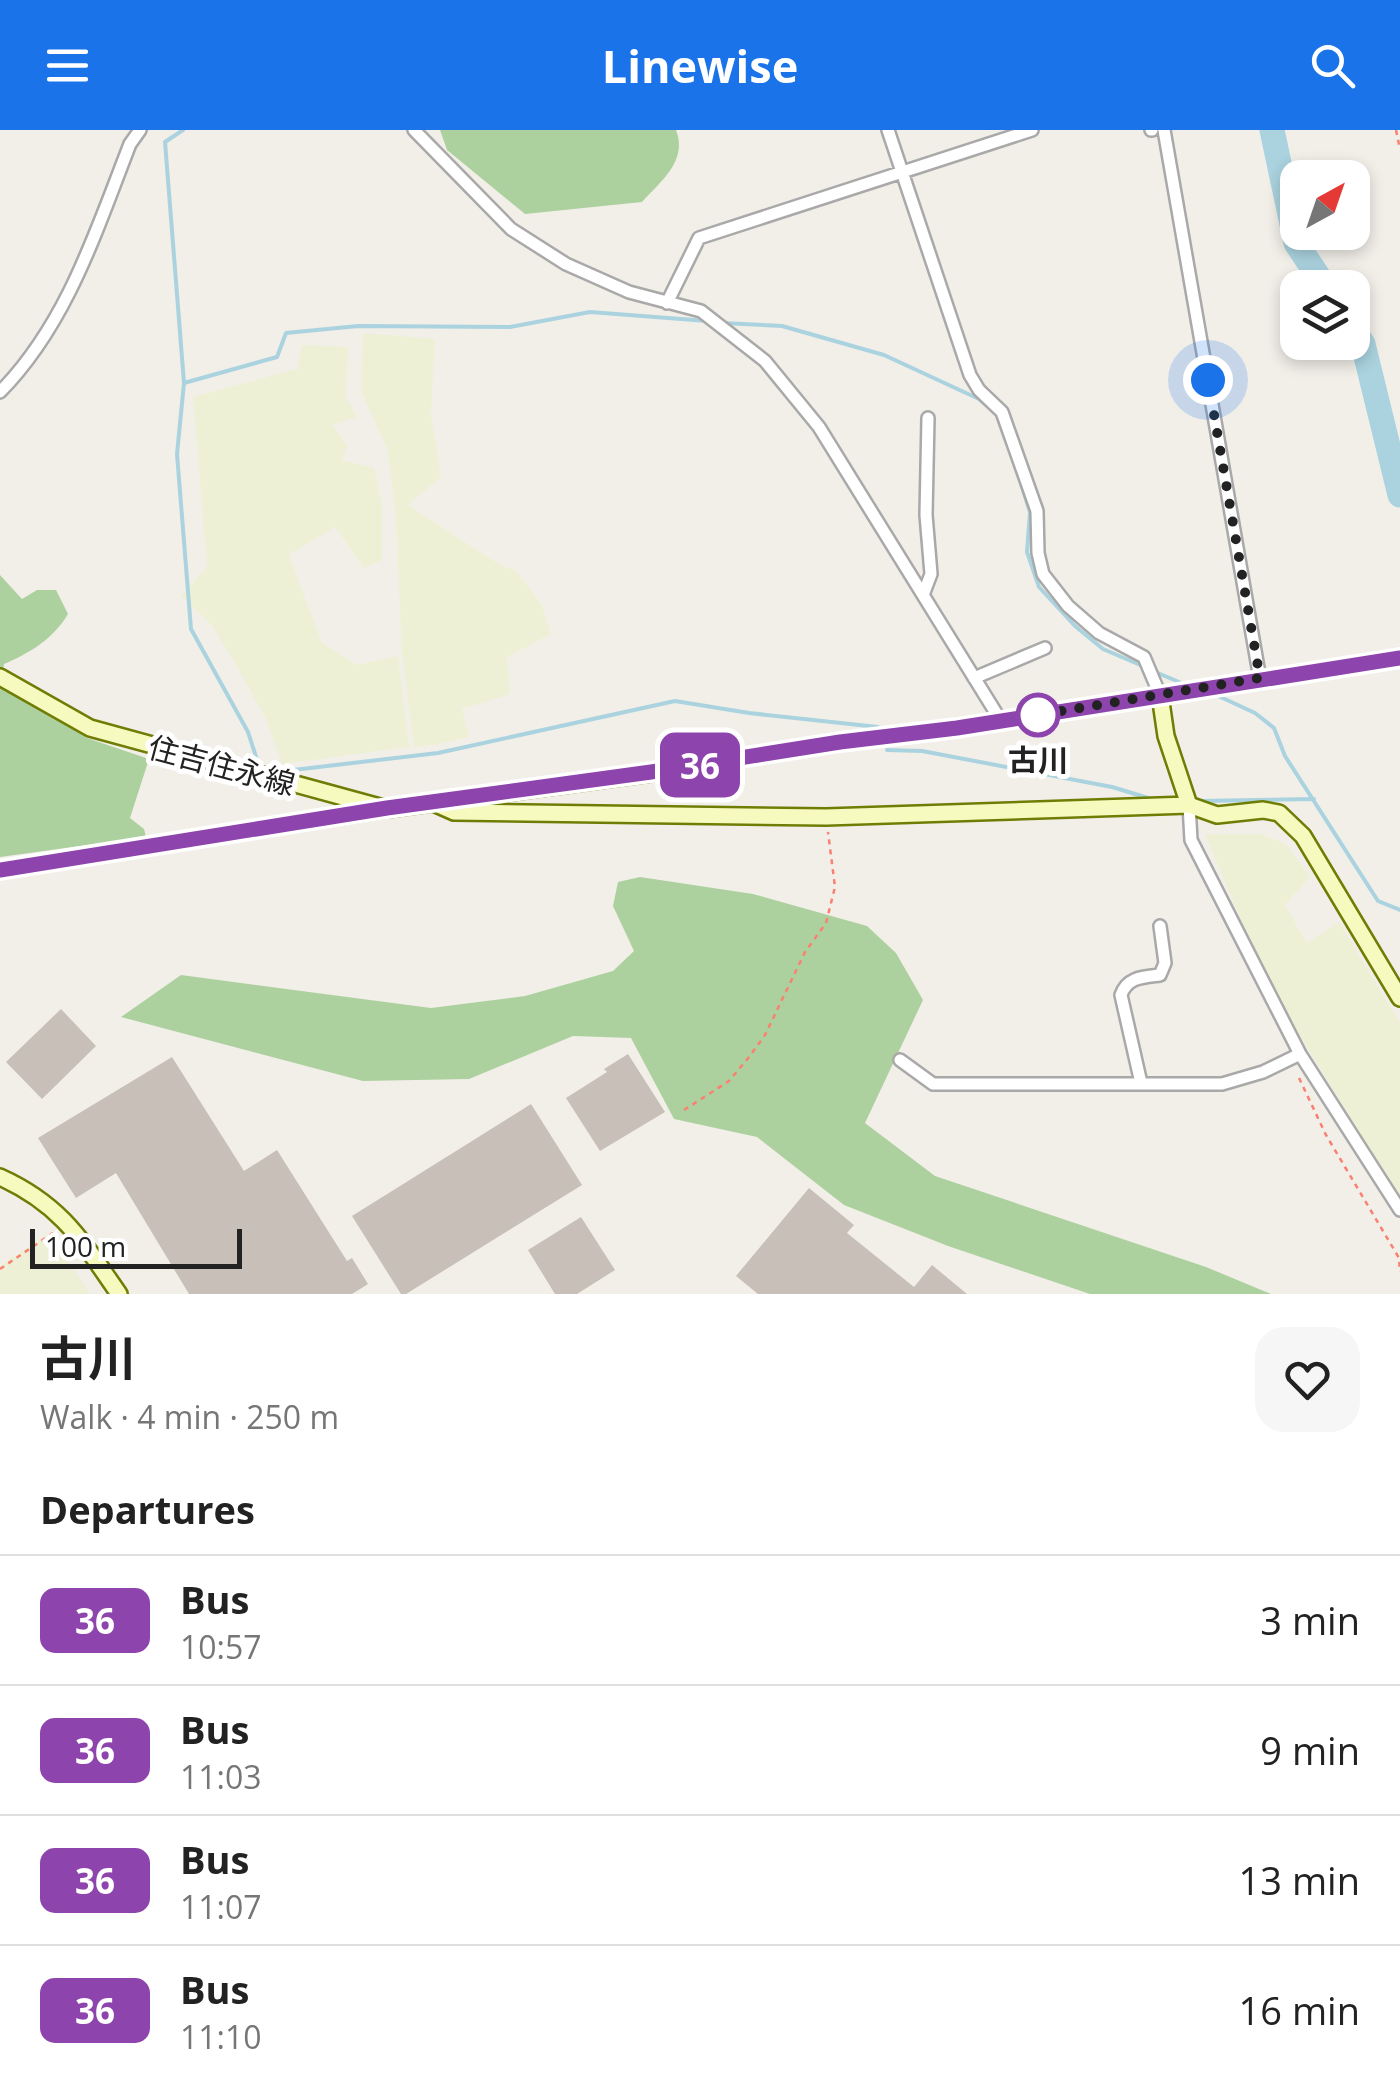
<!DOCTYPE html>
<meta charset="utf-8">
<style>
body{margin:0;font-family:"Open Sans","Noto Sans JP",sans-serif;background:#f6f6f6;color:#222;height:100vh;display:flex;flex-direction:column;font-size:38px;white-space:nowrap}
*{box-sizing:border-box;margin:0}
p{font-size:32px;color:#767676}
.icon{flex:none;width:55px;height:55px;fill:none;stroke:currentColor;stroke-width:2;stroke-linecap:round;stroke-linejoin:round}
.map{position:relative;height:1164px;overflow:hidden}
.sheet{display:flex;flex-direction:column;background:#fff;flex:1}
.sheet>*{flex:none}
.badge{padding:0 20px;border-radius:15px;font-size:35px;line-height:65px}
.needle{width:65px;rotate:40deg}
.buttons{position:absolute;left:1280px;top:30px;display:grid;gap:20px}
.buttons a{display:grid;place-items:center;width:90px;height:90px;border-radius:20px;background:#fff;box-shadow:0 5px 15px #0003;font-size:50px}
.scale{position:absolute;left:30px;bottom:25px;width:212px;box-sizing:border-box;padding-left:10px;border:5px solid #222;border-top:0;font-size:28px;line-height:35px;white-space:nowrap;color:#222;-webkit-text-stroke:8px #fff;paint-order:stroke}
.you{position:absolute;width:50px;height:50px;margin:-25px;border:8px solid #fff;border-radius:50%;background:#1a73e8;box-shadow:0 0 0 15px #1a73e833}
.map>.badge{position:absolute;translate:-50% -50%;box-shadow:0 0 0 5px #fff}
h2{padding:0 40px;font-size:38px;line-height:90px}
.round{display:grid;place-items:center;flex:none;width:105px;height:105px;border-radius:30px;background:#f6f6f6}
.head{display:flex;align-items:center;justify-content:space-between;height:170px;padding:0 40px}
h1{font-size:48px;font-weight:700;line-height:75px}
ul{padding:0;list-style:none}
li{display:flex;align-items:center;gap:30px;height:130px;padding:0 40px;border-top:2px solid #e0e0e0}
li div{flex:1}
li b{display:block;font-size:38px}
li em{font-style:normal}
li .badge{min-width:110px;font-weight:700;text-align:center}
header{display:flex;justify-content:space-between;align-items:center;height:130px;padding:0 40px;background:#1a73e8;color:#fff;font-size:45px;font-weight:700}
.map>svg:first-child{display:block}
.farmland{fill:#eef0d5}
.forest{fill:#add19e}
.lines{fill:none;stroke-linecap:round;stroke-linejoin:round}
.stream{stroke:#aad3df;stroke-width:4}
.river{stroke:#aad3df;stroke-width:25}
.building{fill:#c7bfb8}
.street-casing{stroke:#a9a9a9;stroke-width:16}
.secondary-casing{stroke:#707d05;stroke-width:20}
.path{stroke:#fa8072;stroke-width:2.5;stroke-dasharray:5 5;stroke-linecap:butt}
.street{stroke:#fff;stroke-width:11}
.secondary{stroke:#f7fabf;stroke-width:15}
.line-casing{stroke:#fff;stroke-width:22}
.line{stroke:#8e44ad;stroke-width:15}
.walk{stroke:#222;stroke-width:10;stroke-dasharray:0 18}
.stop-dot{fill:#fff;stroke:#8e44ad;stroke-width:5}
.labels{text-anchor:middle;dominant-baseline:central;stroke-width:10;stroke-linejoin:round;paint-order:stroke}
.stop-label{font-size:30px;font-weight:bold;fill:#222;stroke:#fff}
.street-label{font-size:30px;fill:#222;stroke:#fff}
</style>
<header><svg class="icon" aria-label="menu" viewBox="0 0 24 24"><path d="M4 6h16M4 12h16M4 18h16"/></svg>Linewise<svg class="icon" aria-label="search" viewBox="0 0 24 24"><circle cx="10" cy="10" r="6"/><path d="M15 15l6 6"/></svg></header>
<div class="map">
<svg width="1400" height="1164" viewBox="0 0 1400 1164">
<rect width="100%" height="100%" fill="#f2efe9"/>
<path class="farmland" d="M363 203 435 209 431 285 441 347 408 375 497 433 516 441 542 475 551 504 507 527 510 564 462 579 469 607 440 614 414 617 402 525 396 390 391 346 387 319 361 261Z
M302 215 348 217 346 267 357 287 333 294 347 316 342 330 374 338 382 376V430L364 438 335 397 289 425 322 513 357 535 398 526 409 617 282 634 267 591 230 524 210 493 181 466 207 437 193 267 297 239Z
M1205 704H1260L1286 714 1310 747 1285 775 1307 813 1339 792 1400 893V1070L1293 894 1247 805Z
M49 1103 90 1164H0V1136Z"/>
<path class="forest" d="M440 0H676C688 31 661 51 642 72L525 84 447 20Z
M0 445 22 469 37 460H56L68 484C53 509 30 523 4 534L3 540 0 539Z
M0 555 87 608 149 629 130 688 144 699 146 707 0 727Z
M640 747 753 764 867 796 896 823 923 870 865 993 935 1046 1206 1137 1271 1164H1090L948 1116 844 1075 757 1007 674 989 631 908 573 906 469 949 363 951 121 887 181 845 431 878 525 866 613 841 634 821 613 776 618 752Z"/>
<g class="lines">
<path class="stream" d="M183 0 165 12 184 253 177 324 191 499 248 602 260 639
M722 193 782 196 884 225 979 269 1001 288
M184 253 277 227 286 203 358 196 510 197 590 182 707 191
M1006 307 1030 382 1027 422 1039 457 1075 496 1103 519 1145 537
M1153 541 1186 555
M1214 564 1255 583 1274 598 1285 626 1378 771 1400 780
M887 620 922 621 1112 657 1155 670
M276 642 438 623 675 571 749 583 878 597
M1199 671 1314 669"/>
<path class="river" d="M1272 0 1296 113 1326 158
M1352 197 1363 214 1400 365"/>
</g>
<path class="building" d="M61 879 96 916 42 969 6 932Z
M628 924 665 982 600 1021 566 968 607 942 604 939Z
M172 927 244 1041 277 1020 347 1131 352 1128 368 1154 352 1164H189L116 1043 76 1068 38 1008Z
M531 974 582 1055 406 1164H401L352 1086Z
M809 1058 854 1095 847 1103 914 1157 932 1135 967 1164H758L736 1146Z
M581 1087 615 1140 577 1164H555L528 1120Z"/>
<g class="lines">
<g class="street-casing">
<path id="street" d="M414 0 511 99 566 134 629 162 701 181 765 231 819 297 1001 591
M888 0 970 245 979 260 1002 282 1037 381 1038 423 1043 444 1068 476 1099 503 1144 527 1160 565
M1151 0H1152
M1164 0 1260 549
M667 173 699 108 1032 0
M0 262C67 194 96 101 130 14L140 0
M923 465 931 444 926 385 928 288
M974 548 1045 518
M1189 675 1191 710 1300 924 1400 1080
M900 930 933 954H1222L1263 942 1300 924
M1141 953 1121 865C1127 847 1143 847 1160 845L1165 833 1160 796"/>
</g>
<g class="secondary-casing">
<path id="secondary" d="M0 547 90 598 387 679 651 643 840 612 957 598 1400 528
M1160 565 1166 606 1189 675 1217 685 1263 680 1279 683 1303 706 1400 868
M436 674 454 682 826 687 1189 675
M0 740 383 679
M0 1047C62 1075 82 1111 119 1164"/>
</g>
<path class="path" d="M1396 0 1400 19
M1299 948 1326 1005 1399 1128 1400 1142
M684 980 729 951 749 927 765 905 805 822 826 793 835 757 828 702
M0 1139 53 1103"/>
<use href="#street" class="street"/>
<use href="#secondary" class="secondary"/>
</g>
<g class="lines">
<g class="line-casing">
<path id="line" d="M0 740 387 678 651 642 840 612 957 598 1400 528"/>
</g>
<use href="#line" class="line"/>
<path class="walk" d="M1038 585 1032 586 1260 548 1208 250"/>
</g>
<circle class="stop-dot" cx="1038" cy="585" r="20"/>
<g class="labels">
<g class="stop-label">
<text x="1038" y="629">古川</text>
</g>
<g class="street-label">
<text transform="translate(222 635) rotate(15)">住吉住永線</text>
</g>
</g>
</svg>
<div class="buttons">
<a><svg class="needle" viewBox="-14 -14 28 28"><path d="M0-13l5 13h-10z" fill="#e53935"/><path d="M0 13l5-13h-10z" fill="#767676"/></svg></a>
<a><svg class="icon" aria-label="layers" viewBox="0 0 24 24"><path d="M12 4l9 5-9 5-9-5zM3 14l9 5 9-5"/></svg></a>
</div>
<div class="scale">100 m</div>
<div class="you" style="left:1208px;top:250px"></div>
<b class="badge" style="left:700px;top:635px;background:#8e44ad;color:#fff">36</b>
</div>
<section class="sheet">
<div class="head"><div><h1>古川</h1><p>Walk · 4 min · 250 m</p></div><a class="round"><svg class="icon" aria-label="heart" viewBox="0 0 24 24"><path d="M12 20l-8-8c-3-5 5-10 8-4 3-6 11-1 8 4z"/></svg></a></div>
<h2>Departures</h2>
<ul>
<li><span class="badge" style="background:#8e44ad;color:#fff">36</span><div><b>Bus</b><p>10:57</p></div><em>3 min</em></li>
<li><span class="badge" style="background:#8e44ad;color:#fff">36</span><div><b>Bus</b><p>11:03</p></div><em>9 min</em></li>
<li><span class="badge" style="background:#8e44ad;color:#fff">36</span><div><b>Bus</b><p>11:07</p></div><em>13 min</em></li>
<li><span class="badge" style="background:#8e44ad;color:#fff">36</span><div><b>Bus</b><p>11:10</p></div><em>16 min</em></li>
</ul>
</section>
